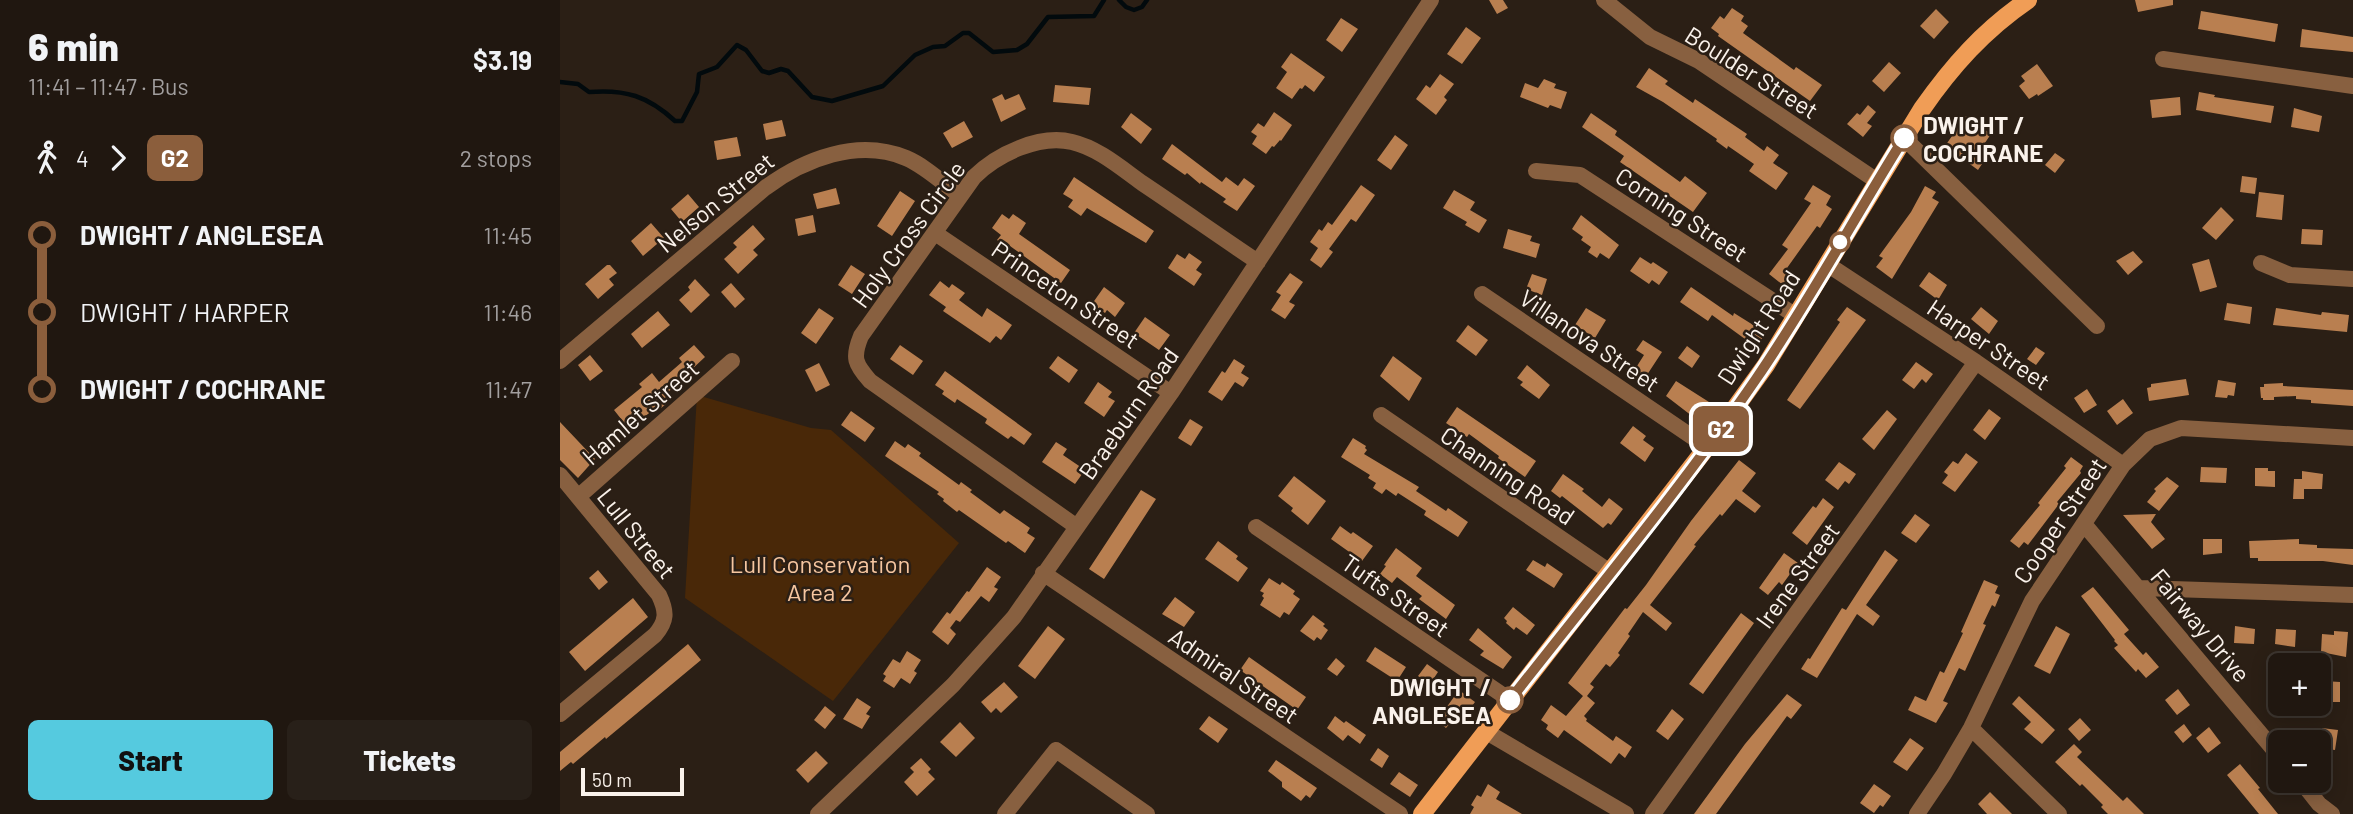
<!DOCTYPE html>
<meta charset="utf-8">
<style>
body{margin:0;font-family:Barlow,sans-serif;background:#282019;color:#f1f3f6;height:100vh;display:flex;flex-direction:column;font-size:26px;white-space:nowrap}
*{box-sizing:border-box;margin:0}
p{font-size:23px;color:#a29f9f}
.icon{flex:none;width:38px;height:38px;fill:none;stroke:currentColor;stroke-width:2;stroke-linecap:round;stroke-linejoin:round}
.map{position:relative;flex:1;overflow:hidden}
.drawer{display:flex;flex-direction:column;background:#201710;width:560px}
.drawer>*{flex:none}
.badge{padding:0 14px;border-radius:10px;font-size:24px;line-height:46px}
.tools{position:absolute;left:1708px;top:653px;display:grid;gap:14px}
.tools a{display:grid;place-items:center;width:63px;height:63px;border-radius:10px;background:#201710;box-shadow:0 4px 18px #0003,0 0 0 2px #3d3630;font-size:35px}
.scale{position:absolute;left:21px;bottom:18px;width:103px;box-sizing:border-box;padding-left:7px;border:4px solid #faf2eb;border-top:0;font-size:19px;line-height:24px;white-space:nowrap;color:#faf2eb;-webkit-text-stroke:5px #2b1f15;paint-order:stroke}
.map>.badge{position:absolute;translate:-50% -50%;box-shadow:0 0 0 4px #fff}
.legs{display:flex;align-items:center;gap:10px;height:77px;padding:0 28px;font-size:23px}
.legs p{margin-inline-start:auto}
.headline{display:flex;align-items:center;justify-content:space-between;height:119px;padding:0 28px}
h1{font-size:38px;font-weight:800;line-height:52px}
.cta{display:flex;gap:14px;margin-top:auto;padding:14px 28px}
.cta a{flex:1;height:80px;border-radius:10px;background:#55cadf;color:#111;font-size:28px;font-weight:800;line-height:80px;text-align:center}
.cta a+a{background:#282019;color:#f1f3f6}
ul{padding:0 28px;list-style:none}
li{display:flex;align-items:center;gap:24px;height:77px;font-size:26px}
li i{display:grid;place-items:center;width:10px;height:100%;margin:0 9px;background:currentColor}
li i::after{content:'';width:18px;height:18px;margin:-9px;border:5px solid;border-radius:50%;background:#201710}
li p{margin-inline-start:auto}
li:first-child i{background:linear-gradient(#0000 50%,currentColor 0)}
li:last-child i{background:linear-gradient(currentColor 50%,#0000 0)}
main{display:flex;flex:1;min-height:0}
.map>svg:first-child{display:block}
.green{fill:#492808}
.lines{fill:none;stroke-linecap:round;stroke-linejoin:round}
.stream{stroke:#020a0d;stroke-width:4.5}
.building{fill:#b97f50}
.minor{stroke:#886040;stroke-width:16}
.major{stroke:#f09d56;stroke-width:18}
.line-1-casing{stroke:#fff;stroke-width:16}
.line-1{stroke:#8b5e3c;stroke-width:10}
.stop-1-dot{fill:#fff;stroke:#8b5e3c;stroke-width:3.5}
.labels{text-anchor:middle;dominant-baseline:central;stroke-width:5;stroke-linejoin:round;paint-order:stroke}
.street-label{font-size:24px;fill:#faf2eb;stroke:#2b1f15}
.stop-label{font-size:24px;font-weight:bold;fill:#faf2eb;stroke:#2b1f15;text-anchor:start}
.park-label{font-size:24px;fill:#f6c6a0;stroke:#2b1f15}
</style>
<main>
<section class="drawer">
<div class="headline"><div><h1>6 min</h1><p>11:41 – 11:47 · Bus</p></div><b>$3.19</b></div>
<div class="legs"><svg class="icon" aria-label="walk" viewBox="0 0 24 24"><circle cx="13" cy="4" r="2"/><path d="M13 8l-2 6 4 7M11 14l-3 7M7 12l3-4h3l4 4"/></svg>4<svg class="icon" aria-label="forward" viewBox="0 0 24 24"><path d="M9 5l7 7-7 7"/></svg><b class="badge" style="background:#8b5e3c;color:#fff">G2</b><p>2 stops</p></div>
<ul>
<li><i style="color:#8b5e3c"></i><b>DWIGHT / ANGLESEA</b><p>11:45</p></li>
<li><i style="color:#8b5e3c"></i><span>DWIGHT / HARPER</span><p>11:46</p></li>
<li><i style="color:#8b5e3c"></i><b>DWIGHT / COCHRANE</b><p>11:47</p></li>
</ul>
<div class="cta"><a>Start</a><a>Tickets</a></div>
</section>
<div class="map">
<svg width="1793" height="814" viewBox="0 0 1793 814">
<rect width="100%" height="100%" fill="#2b1f15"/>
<path class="green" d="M137 395 251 428 271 430 399 543 273 701 125 598Z"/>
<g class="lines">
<path class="stream" d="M559 0 566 7 574 10 582 7 587 0
M0 82 18 84 29 92C65 89 88 96 115 121H122L137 92 139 74 157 67 177 45 186 50 202 71 209 73 221 69 228 71 252 97 272 101 323 86 355 55 373 47 385 46 403 33H409L433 52 457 50 467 44 488 17 534 16 544 0"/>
</g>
<path class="building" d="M929 0H943L948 8 937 14Z
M1575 0H1613V5L1578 12Z
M1172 8 1184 16 1181 21 1188 26 1183 33 1234 70 1236 67 1262 85 1250 101 1158 36 1159 34 1151 28 1160 16 1164 19Z
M1376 9 1389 22 1374 39 1360 26Z
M1641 11 1718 24 1715 42 1638 29Z
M781 18 798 29 782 52 766 40Z
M906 27 921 38 902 64 887 54Z
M1742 29 1793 37V52L1740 47Z
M731 53 765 77 754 92 745 85 742 89 740 88 732 99 716 88 727 72 721 67Z
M1329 62 1341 73 1324 92 1312 81Z
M1477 64 1493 86 1478 96 1477 94 1469 99 1459 86 1465 81 1461 76Z
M1089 68 1108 81 1105 84 1133 103 1135 99 1187 134 1185 137 1204 151 1207 146 1219 155 1213 163 1228 173 1216 190 1189 171 1194 164 1168 146 1167 149 1156 141 1157 139 1103 102 1076 87Z
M880 74 894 84 884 97 887 100 876 115 856 99 866 85 870 88Z
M984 79 996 84 994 88 1007 92 1001 109 990 105 988 108 960 97 965 83 978 88Z
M495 85 531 88 529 105 493 102Z
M1639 92 1655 95 1654 97 1714 106 1711 123 1636 110Z
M442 94 445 100 459 94 466 109 441 122 432 99Z
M1620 97 1621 115 1592 118 1590 100Z
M1308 105 1316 112 1307 123 1312 126 1303 137 1287 124 1297 113 1300 115Z
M1734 108 1762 116 1759 132 1731 127Z
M714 112 732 125 721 141 720 140 714 147 712 146 706 154 692 144 697 136 691 132 698 123 704 127Z
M571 113 592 129 581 144 561 127Z
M1031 113 1057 131 1055 135 1120 182 1125 176 1147 193 1133 212 1060 162 1064 156 1022 127Z
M1406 116 1431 134 1416 156 1424 161 1418 170 1385 146Z
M222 120 226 136 206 140 203 124Z
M404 121 413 137 392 148 383 133Z
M835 135 848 145 831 170 817 160Z
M177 137 181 156 157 160 154 141Z
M612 144 662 182 666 177 678 186 684 178 695 186 677 211 663 202 666 199 641 182 640 184 627 173 625 175 602 159Z
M1495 153 1505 160 1495 173 1485 165Z
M1682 176 1697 178 1695 194 1680 192Z
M514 177 594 231 586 243 527 208 521 216 508 207 513 200 503 194Z
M801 185 815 195 796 222 791 219 769 249 773 252 761 268 750 260 758 248 750 242 759 229 762 231 768 222 772 225Z
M1253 185 1271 196 1266 205 1272 209 1260 228 1257 226 1227 268 1233 272 1223 285 1209 274 1228 249 1222 245 1251 203 1244 199Z
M1365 186 1376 192 1372 198 1379 202 1332 279 1316 267 1323 258 1319 256 1351 212Z
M276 188 280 204 257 209 253 194Z
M894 190 915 202 910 210 927 220 919 233 905 225 907 222 883 208Z
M340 191 355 201 332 236 317 226Z
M1699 192 1724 195 1722 220 1696 217Z
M128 194 139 207 122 222 111 209Z
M1661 207 1674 220 1656 240 1642 228Z
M442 214 449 219 453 214 466 223 459 234 510 270 501 283 450 246 449 248 437 240 441 235 432 228Z
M253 215 256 232 238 236 235 219Z
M1021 215 1059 245 1049 259 1040 253 1037 258 1028 252 1031 247 1021 240 1023 237 1012 229Z
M91 223 104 238 83 256 71 241Z
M193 225 205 239 193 250 198 255 178 274 164 259 177 247 173 243Z
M948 229 972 236 970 241 980 244 976 258 943 248Z
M1742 229 1763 230 1762 245 1741 244Z
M1573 251 1583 262 1568 275 1556 261Z
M629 253 642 262 636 270 642 274 634 286 608 268 617 254 625 259Z
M1080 257 1091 264 1093 262 1108 272 1099 285 1092 280 1089 284 1070 271Z
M1649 259 1657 287 1640 292 1632 264Z
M47 265H50L57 273 49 279 54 285 38 299 25 284Z
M291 265 305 274 292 294 278 285Z
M1369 272 1387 285 1378 300 1359 286Z
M730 273 743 282 729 302 735 305 725 319 711 310 721 295 716 292Z
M972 274 987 279 982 295 966 289Z
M135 279 150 295 131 313 119 300 130 290 128 287Z
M380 281 389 288 392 284 405 293 399 300 422 317 427 308 452 325 441 340 436 336 430 343 383 311 386 307 369 295Z
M171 283 185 299 175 308 161 292Z
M544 287 565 303 555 317 547 310 545 313 532 304Z
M1131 287 1173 316 1174 313 1206 333 1196 347 1152 315 1148 321 1120 302Z
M1667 303 1692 307 1690 324 1664 320Z
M1287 307 1306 320 1240 409 1227 400 1280 322 1277 320Z
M1421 307 1438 321 1429 334 1411 319Z
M259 308 274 318 256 344 241 333Z
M1026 308 1046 320 1035 338 1015 325Z
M1716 308 1761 315 1762 312 1789 315 1787 332 1713 325Z
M98 311 110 325 82 348 71 334Z
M585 317 610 335 599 350 574 333Z
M908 325 928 340 916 356 896 341Z
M1083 340 1102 352 1083 381 1072 374 1084 355 1076 350Z
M134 345 145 357 130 371 131 373 108 392 113 398 100 409 98 406 69 429 54 410 82 387 79 384 92 373 99 382 122 362 119 358Z
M340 345 363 361 353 375 330 359Z
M1127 346 1140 356 1132 368 1118 358Z
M1476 347 1485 353 1476 365 1467 359Z
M30 355 43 371 30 381 18 365Z
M498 356 518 370 509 383 489 368Z
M833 356 862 378 849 401 820 376Z
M674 359 685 366 681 373 689 378 683 387 675 382 662 401 648 392 662 371 665 373Z
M1356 362 1373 374 1366 383 1362 379 1354 389 1342 380Z
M259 363 270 385 256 392 245 370Z
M967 365 990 385 979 399 960 385 963 382 957 378Z
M385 371 472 434 464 445 451 436 448 439 425 423 427 419 397 399 395 403 382 394 384 391 375 385Z
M1626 379 1629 395 1589 401 1587 388 1591 387V384Z
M1658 380 1676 383 1674 396 1668 395 1667 398 1655 397Z
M1116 381 1149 402 1138 418 1133 414 1132 416 1106 396Z
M538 382 552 392 548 397 555 401 544 417 524 403Z
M1723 383V386L1793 390V406L1751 403V400L1736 399V396L1714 397V400H1703V398H1701L1700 387H1704V384Z
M1527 389 1537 405 1524 413 1514 398Z
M1563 399 1573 413 1557 425 1547 411Z
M897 407 976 461 965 477 938 458 939 456 909 434 907 437 886 423Z
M1429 409 1441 418 1425 440 1413 430Z
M1327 410 1337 419 1314 450 1302 439Z
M291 411 315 428 305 442 281 425Z
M630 419 643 427 631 446 618 438Z
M0 422 35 459 18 478 0 460Z
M1073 426 1086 436 1083 440 1094 448 1085 462 1060 443Z
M793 438 806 446 805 448 807 450 804 454 859 487 856 491 886 511 888 508 908 522 898 537 864 515 866 511 838 493 836 496 826 489 822 494 813 488 816 483 808 478 810 475 781 457Z
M335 441 345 448 348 444 361 453 359 456 399 485 401 482 412 490 410 492 440 514 444 510 470 528 467 533 475 538 465 553 448 541 446 543 399 510 397 512 383 501 384 499 377 494 379 492 325 456Z
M496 442 507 449 503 455 525 470 515 484 482 462Z
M1406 453 1418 462 1395 492 1382 483 1388 475 1384 472 1393 461 1398 464Z
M1511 457 1523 466 1520 471 1521 473 1497 502 1499 504 1468 545 1464 542 1459 548 1450 541 1480 505 1478 503 1506 468 1504 466Z
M1179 460 1196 473 1182 491 1201 506 1195 513 1176 499 1162 516 1160 514 1134 545 1136 546 1090 605 1112 623 1106 631 1083 612 1068 634 1070 636 1058 653 1060 655 1050 667 1046 664 1030 684 1034 687 1027 696 1035 703 1024 716 1027 719 1026 721 1053 741 1056 736 1072 747 1065 758 1059 753 1051 764 1004 730 998 738 986 729 988 725 981 720 991 705 1006 716 1023 696 1008 683 1065 608 1067 609 1086 585 1131 521Z
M1279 462 1296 474 1289 484 1285 481 1278 490 1265 480Z
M1641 467 1667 468 1666 483 1640 482Z
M1695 468H1708V471H1715V487L1695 486Z
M1742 471 1763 474 1762 489H1744V499H1733L1734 479H1742Z
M1003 474 1024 489 1022 491 1042 507 1049 498 1063 509 1051 525 1048 523 1043 528 1002 496 1000 498 991 491Z
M734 476 766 501 748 525 731 511 733 508 718 496Z
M1607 477 1619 486 1599 511 1587 502 1596 491 1594 489Z
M581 490 596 499 544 579 529 569Z
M1263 498 1274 507 1247 545 1232 533 1253 506 1256 508Z
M1355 514 1370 525 1356 543 1341 533Z
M1596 514 1591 522 1605 539 1592 549 1563 515Z
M780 526 791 534 793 532 813 546 802 561 771 539Z
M1643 539H1662V553L1643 555Z
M1739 539V544L1757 545V548L1793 549V565L1763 561H1698V558H1690L1689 541Z
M658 541 678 556 676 559 688 568 678 582 645 559Z
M836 548 862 568 856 576 895 605 886 619 859 599 862 596 837 577 832 583 820 574 826 566 824 565Z
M1325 550 1338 560 1306 605 1320 616 1313 626 1297 614 1257 678 1241 669 1248 658 1250 659 1282 608 1286 610Z
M1224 553 1238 563 1222 585 1219 582 1208 595 1199 588Z
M973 560 985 567 987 563 1003 574 994 588 966 570Z
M427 567 441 577 434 587 438 589 429 602 421 596 400 622 396 620 390 628 396 634 388 645 372 632 387 612 390 614 407 591 409 592Z
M38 570 48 582 39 590 29 578Z
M709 578 720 585 722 582 735 591 733 594 740 599 729 615 724 612 720 618 700 605 704 598 702 596 704 593 700 591Z
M1424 580 1438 586 1435 593 1440 595 1435 607 1432 605 1423 624 1426 625 1405 671 1399 668 1383 701 1388 703 1376 723 1348 710 1355 696 1366 701 1380 671 1384 673 1403 633 1401 632Z
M1533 587 1569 630 1564 634 1583 655 1586 652 1599 667 1586 678 1578 669 1576 672 1554 648 1558 645 1554 641 1555 640 1521 596Z
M615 597 635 612 624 627 602 614Z
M73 598 88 617 25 671 9 652Z
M953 607 975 625 967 635 956 627 954 630 946 623 947 621 944 618Z
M1181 613 1194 623 1143 694 1129 684Z
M753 615 765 624 763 626 768 630 761 640 757 637 754 641 740 631Z
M488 626 505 639 475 679 458 666Z
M1496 626 1510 634 1490 674 1474 666Z
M1675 626 1695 629 1694 644 1674 643Z
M918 628 952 657 943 669 920 655 924 651 909 640Z
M1716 629 1736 630 1735 647 1715 644Z
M1774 631 1788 632 1786 657 1761 652 1762 634 1774 635Z
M128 644 141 660 46 739 45 737 13 764 11 762 0 771V752Z
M815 647 846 667 837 681 806 661Z
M347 651 361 660 354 671 357 673 350 684 341 678 334 688 323 681 326 676 323 674 333 659 340 663Z
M689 657 746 697 737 710 680 670Z
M776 658 785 666 777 676 767 669Z
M867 664 878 672 870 684 858 676Z
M1764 681 1780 682V702H1763Z
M444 682 458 697 441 713 436 708 431 713 421 702Z
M1618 689 1630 705 1617 715 1605 700Z
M899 690 915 702 902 720 896 716 886 728 873 718 882 705 886 708Z
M1227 694 1242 705 1231 719 1227 716 1156 814H1134L1185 744Z
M1459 696 1495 730 1482 744 1464 729 1471 722 1452 704Z
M297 698 311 707 306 714 310 716 302 729 283 719Z
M265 706 276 715 265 729 254 720Z
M1112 709 1124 719 1108 740 1096 731Z
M649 716 668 729 658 743 639 729Z
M775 716 784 723 786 721 806 735 800 744 788 735 783 741 767 728Z
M1520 718 1531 730 1519 741 1508 729Z
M400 722 415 738 396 757 380 742Z
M1624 724 1632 735 1623 743 1614 732Z
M1649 727 1661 743 1648 753 1636 738Z
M1762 728 1778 730 1775 750 1759 748Z
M1350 738 1364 748 1347 771 1333 762Z
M1514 744 1522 752 1517 757 1563 801 1567 797 1584 814H1548L1541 807 1543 805 1522 784 1520 786 1495 762Z
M818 748 829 756 822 768 810 760Z
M256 751 268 763 248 783 236 770Z
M361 758 371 769 368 772 375 779 357 796 344 782 354 772 350 768Z
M716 760 757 788 750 798 746 795 741 801 722 787V782L708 771Z
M1680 764 1700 788 1698 789 1718 814H1699L1667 775Z
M839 772 858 785 850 797 830 784Z
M928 784 940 792 936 799 962 814H910L914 807 911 805 917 795 921 797Z
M1314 784 1331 796 1323 807 1320 805 1314 813 1300 803Z
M1430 792 1452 814H1427L1418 804Z"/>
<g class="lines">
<path class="minor" d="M1044 0 1090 37 1139 61 1317 181
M1603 59 1793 86
M1344 138 1537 326
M976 171 1020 175 1236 316
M375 233 611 393
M1701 263 1730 275 1793 279
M1267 264 1416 362 1563 465
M922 294 1147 447
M0 361 205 188C244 159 298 138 346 158 365 166 383 183 399 195
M821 415 1050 572
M0 475 99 595C107 612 107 621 95 635L0 714
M18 497 172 361
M1524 524 1720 757
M517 527 310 381C295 364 292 358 301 336L414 177C437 154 480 134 512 142 538 148 561 168 582 183 621 209 659 236 698 262
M696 527 950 700
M483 573 840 814
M1581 588 1793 595
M1411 728 1499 814
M925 731 1066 814
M1740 780 1759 804 1772 814
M258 814 393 685 454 617 611 393 871 0
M445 814 496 750 587 814
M1093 814 1416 362
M1357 814 1384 774 1411 728 1472 601 1563 465 1590 439 1621 428 1793 438"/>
<path class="major" d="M862 814 1147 447 1206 365 1362 109C1392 66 1424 30 1468 0"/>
</g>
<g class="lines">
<g class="line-1-casing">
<path id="line-1" d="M950 700C1033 594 1120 490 1196 379 1249 302 1294 218 1344 138"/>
</g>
<use href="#line-1" class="line-1"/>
</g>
<g class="stop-1-dot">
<circle cx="1344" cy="138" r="12"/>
<circle cx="1280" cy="242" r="9"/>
<circle cx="950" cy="700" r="12"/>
</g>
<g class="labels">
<g class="street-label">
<text transform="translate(1192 72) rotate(32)">Boulder Street</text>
<text transform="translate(155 202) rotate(-39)">Nelson Street</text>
<text transform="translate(1122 214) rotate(33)">Corning Street</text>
<text transform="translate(348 234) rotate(-54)">Holy Cross Circle</text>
<text transform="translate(506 294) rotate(34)">Princeton Street</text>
<text transform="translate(1198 327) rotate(-57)">Dwight Road</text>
<text transform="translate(1030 340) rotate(34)">Villanova Street</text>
<text transform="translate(1429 344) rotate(34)">Harper Street</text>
<text transform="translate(80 412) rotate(-41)">Hamlet Street</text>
<text transform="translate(568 413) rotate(-55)">Braeburn Road</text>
<text transform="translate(948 475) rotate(34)">Channing Road</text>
<text transform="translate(1499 520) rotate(-56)">Cooper Street</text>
<text transform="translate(77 533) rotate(51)">Lull Street</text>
<text transform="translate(1237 575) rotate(-54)">Irene Street</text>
<text transform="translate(836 595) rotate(35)">Tufts Street</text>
<text transform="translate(1641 625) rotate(50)">Fairway Drive</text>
<text transform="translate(674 675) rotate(34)">Admiral Street</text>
</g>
<g class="stop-label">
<text x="1363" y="124">DWIGHT /<tspan x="1363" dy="28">COCHRANE</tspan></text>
<text x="931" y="686" text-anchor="end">DWIGHT /<tspan x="931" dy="28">ANGLESEA</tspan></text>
</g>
<g class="park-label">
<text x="260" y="563">Lull Conservation<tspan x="260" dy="28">Area 2</tspan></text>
</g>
</g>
</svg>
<div class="tools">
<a>+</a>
<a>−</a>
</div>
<div class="scale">50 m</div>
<b class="badge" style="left:1161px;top:429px;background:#8b5e3c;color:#fff">G2</b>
</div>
</main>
